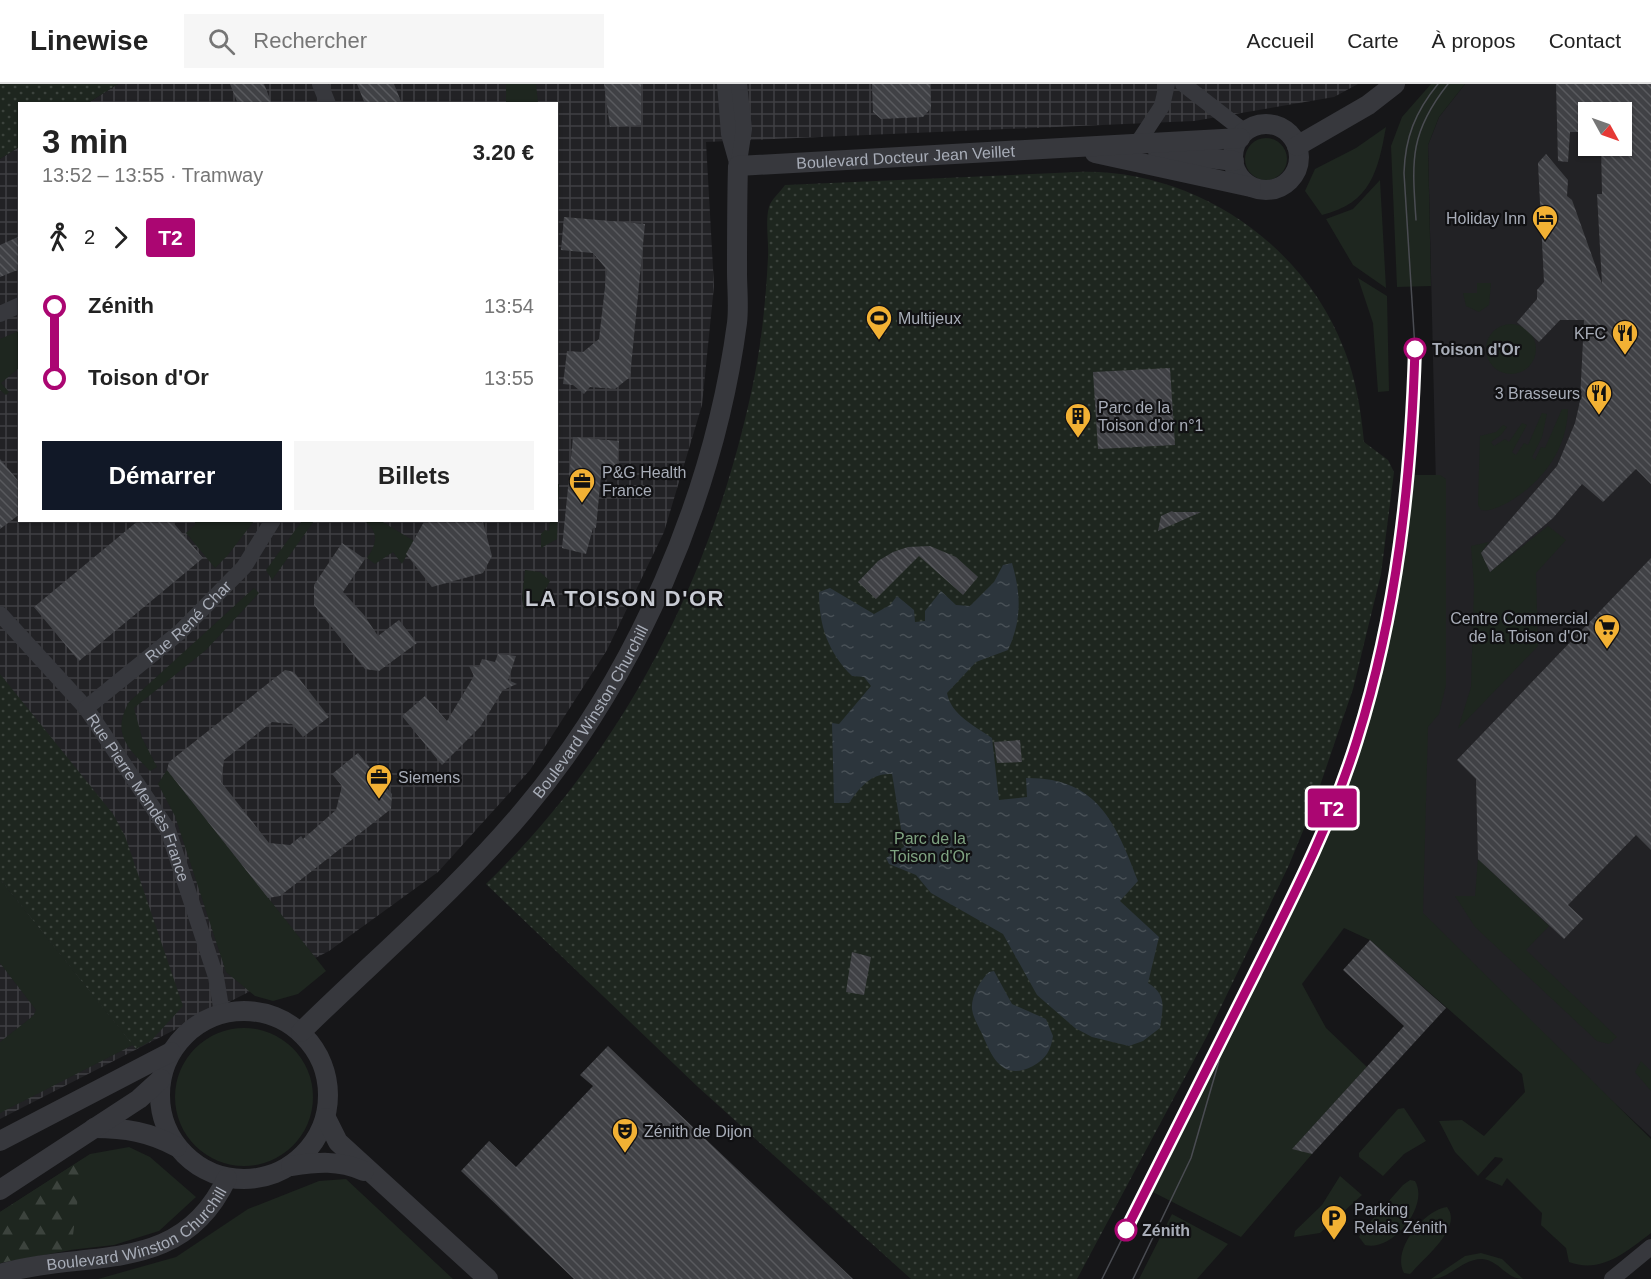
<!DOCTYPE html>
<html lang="fr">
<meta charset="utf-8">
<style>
body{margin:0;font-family:Arial,sans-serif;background:#f6f6f6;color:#222;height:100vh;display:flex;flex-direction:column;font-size:22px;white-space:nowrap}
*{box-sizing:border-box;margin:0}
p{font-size:20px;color:#767676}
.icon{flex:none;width:33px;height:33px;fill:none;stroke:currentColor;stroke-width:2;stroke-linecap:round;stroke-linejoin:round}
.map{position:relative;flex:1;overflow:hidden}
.side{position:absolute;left:18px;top:18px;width:540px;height:420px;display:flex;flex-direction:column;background:#fff;border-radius:0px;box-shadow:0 2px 4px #0004}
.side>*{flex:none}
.badge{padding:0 12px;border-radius:4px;font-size:21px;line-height:39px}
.needle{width:39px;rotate:130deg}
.buttons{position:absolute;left:1578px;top:18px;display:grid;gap:12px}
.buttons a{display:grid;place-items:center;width:54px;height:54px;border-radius:0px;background:#fff;box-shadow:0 2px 4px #0004;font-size:30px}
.map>.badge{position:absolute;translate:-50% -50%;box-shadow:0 0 0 3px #fff}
.legs{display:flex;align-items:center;gap:9px;height:66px;padding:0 24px;font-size:20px}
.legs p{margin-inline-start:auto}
.headline{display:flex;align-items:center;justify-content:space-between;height:102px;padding:0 24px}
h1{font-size:33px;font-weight:800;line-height:45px}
.action{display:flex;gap:12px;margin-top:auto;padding:12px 24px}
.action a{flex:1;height:69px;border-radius:0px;background:#111827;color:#fff;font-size:24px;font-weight:800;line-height:69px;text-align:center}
.action a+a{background:#f6f6f6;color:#222}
ul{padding:0 24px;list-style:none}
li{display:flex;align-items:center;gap:21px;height:72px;font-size:22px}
li i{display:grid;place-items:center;width:9px;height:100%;margin:0 8px;background:currentColor}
li i::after{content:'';width:15px;height:15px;margin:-8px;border:4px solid;border-radius:50%;background:#fff}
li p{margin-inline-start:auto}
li:first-child i{background:linear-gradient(#0000 50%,currentColor 0)}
li:last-child i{background:linear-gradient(currentColor 50%,#0000 0)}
header{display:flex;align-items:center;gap:36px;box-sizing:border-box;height:84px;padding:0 30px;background:#fff;border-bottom:2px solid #e0e0e0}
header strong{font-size:28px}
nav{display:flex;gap:33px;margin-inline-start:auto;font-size:21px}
.search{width:420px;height:54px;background:#f6f6f6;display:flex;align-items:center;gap:15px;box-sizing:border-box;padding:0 21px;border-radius:0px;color:#767676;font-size:22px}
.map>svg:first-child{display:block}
.built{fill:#222225;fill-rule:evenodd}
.industrial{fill:url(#industrial-grid)}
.grass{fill:#1e261f}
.forest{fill:url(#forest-firs)}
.park{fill:url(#park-dots)}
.water{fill:url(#water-ripples)}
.building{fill:url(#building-back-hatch)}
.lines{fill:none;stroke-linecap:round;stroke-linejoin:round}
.minor{stroke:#37383d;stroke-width:16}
.tertiary{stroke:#37383d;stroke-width:20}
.tram{stroke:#4a4c52;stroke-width:1.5}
.line-1-casing{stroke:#fff;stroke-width:14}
.line-1{stroke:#ab0672;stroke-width:9}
.stop-1-dot{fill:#fff;stroke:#ab0672;stroke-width:3}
.labels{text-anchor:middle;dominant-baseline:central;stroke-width:4.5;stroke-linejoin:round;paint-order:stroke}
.street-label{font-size:16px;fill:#a8adb8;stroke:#111113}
.poi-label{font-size:16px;fill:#a8adb8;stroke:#111113;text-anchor:start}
.stop-label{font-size:16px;font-weight:bold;fill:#a8adb8;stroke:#111113;text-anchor:start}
.park-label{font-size:16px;fill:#7fa381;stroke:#111113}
.district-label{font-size:22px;font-weight:bold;letter-spacing:1.5px;fill:#c9ccd4;stroke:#111113}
</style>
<header>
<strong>Linewise</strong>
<div class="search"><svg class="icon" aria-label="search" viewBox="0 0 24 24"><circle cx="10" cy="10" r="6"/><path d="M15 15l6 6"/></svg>Rechercher</div>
<nav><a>Accueil</a><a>Carte</a><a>À propos</a><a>Contact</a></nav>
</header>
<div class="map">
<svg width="1651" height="1195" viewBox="0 0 1651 1195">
<defs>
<pattern id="industrial-grid" width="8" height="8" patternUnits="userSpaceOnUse" patternTransform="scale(1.5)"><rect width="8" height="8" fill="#222225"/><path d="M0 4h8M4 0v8" fill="none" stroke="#3f3f43"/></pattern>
<pattern id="forest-firs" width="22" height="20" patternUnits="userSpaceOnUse" patternTransform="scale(1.5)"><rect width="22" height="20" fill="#1e261f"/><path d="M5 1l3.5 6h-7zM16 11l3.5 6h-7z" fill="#3c433d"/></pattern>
<pattern id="park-dots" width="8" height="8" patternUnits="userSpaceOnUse" patternTransform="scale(1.5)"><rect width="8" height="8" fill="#1e261f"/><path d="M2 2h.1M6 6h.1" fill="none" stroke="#3c433d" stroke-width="1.8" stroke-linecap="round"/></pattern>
<pattern id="water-ripples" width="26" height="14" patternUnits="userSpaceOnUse" patternTransform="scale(1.5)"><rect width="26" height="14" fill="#2c353c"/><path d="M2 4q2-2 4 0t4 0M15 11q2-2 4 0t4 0" fill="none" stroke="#485056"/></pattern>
<pattern id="building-back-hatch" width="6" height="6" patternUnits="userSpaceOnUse" patternTransform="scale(1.5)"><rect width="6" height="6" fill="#404145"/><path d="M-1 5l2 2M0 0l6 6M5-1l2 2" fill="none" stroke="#595a5e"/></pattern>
</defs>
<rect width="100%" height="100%" fill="#161618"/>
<path class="built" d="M1465 0H1651V1053L1405 825 1436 403 1428 61 1439 33ZM1588 28H1622V62H1588Z"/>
<path class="industrial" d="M118 0H1358L1334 13 1194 37 706 58 714 202 702 321 664 448 607 566 530 686 438 788 329 867 0 1035V75L19 63 20 436H556V20L88 19Z"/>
<path class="grass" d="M506 0H536L538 19H506Z
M1431 0H1465L1439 33 1428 61 1431 202 1397 203 1391 62 1402 33Z
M1386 43C1378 87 1371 119 1322 131L1305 107 1315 85 1356 64Z
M1245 75a21 21 0 1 1 42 0a21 21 0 1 1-42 0Z
M1380 96 1386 204 1353 181 1326 135 1353 125Z
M1358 194 1387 212 1389 307 1378 308 1373 239Z
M1477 199H1491L1489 221 1479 228 1466 222 1463 209H1477Z
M1486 265a25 25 0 1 1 50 0a25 25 0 1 1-50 0Z
M19 247V284L1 299 9 308 6 311 0 306V255Z
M1562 325H1568C1567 366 1542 399 1507 419 1499 423 1489 428 1481 426L1478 421 1480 352 1496 348 1503 341 1507 343 1501 351 1491 358 1494 362 1505 355 1509 358 1522 339 1527 341 1512 368 1516 371 1524 359 1528 361 1542 329 1547 330 1542 353 1532 373 1535 376 1541 363 1545 364Z
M1405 391H1440L1446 395V601L1439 630 1428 643 1423 829 1651 1055V1149C1626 1168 1601 1190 1569 1178L1566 1164 1541 1141 1542 1129 1507 1094 1502 1102 1485 1095 1503 1076 1502 1074 1495 1073 1478 1092 1455 1068 1439 1037 1462 1036 1484 1052 1525 1008 1522 990 1370 856 1344 844 1302 900 1326 944 1367 983 1294 1063 1312 1070 1241 1153 1143 1103C1223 943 1315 784 1366 611 1387 539 1394 465 1405 391Z
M557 400H559L557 455 541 464V450L545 446 549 447 550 437 556 436Z
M194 437H254L228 471 215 484 186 449 196 440Z
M302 437H314L272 496 266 486Z
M365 437H381L414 457 402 480 393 468 375 480 367 474C377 459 379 449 365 437Z
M1548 442 1566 456 1536 489 1538 562 1458 645 1471 603 1474 502 1471 462 1489 458 1481 469 1490 488Z
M525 486 540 488 550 497 536 523 524 525 522 514Z
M254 504 259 509 206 566 134 624 142 654 157 683 150 687C128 664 111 650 129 618Z
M167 686 326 887 298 910 273 917 255 912 226 888 175 732 158 700Z
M1478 775 1549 842 1526 866 1617 953 1609 960 1597 957 1475 843 1455 812H1475Z
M0 795 133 961 0 1029V958L33 932 36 926 0 879Z
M175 1013a69 69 0 1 1 138 0a69 69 0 1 1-138 0Z
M1641 977 1651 987V1007L1635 988Z
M1404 1024 1426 1057 1404 1070 1383 1092 1359 1073V1069L1398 1025Z
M129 1063 150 1073 196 1113 159 1147 114 1161 44 1169 0 1179V1128L90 1070Z
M1340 1092 1362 1111 1320 1149 1294 1153 1295 1147 1322 1121Z
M346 1095 453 1195H98L176 1173 248 1125 319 1097Z
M1410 1096 1415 1097C1430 1122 1392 1168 1365 1161L1359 1153 1362 1147 1403 1101Z
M1447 1123C1463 1143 1426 1172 1413 1187L1410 1190 1404 1189C1391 1166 1424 1126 1447 1123Z
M1172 1130 1228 1160 1197 1195H1139Z
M1481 1169 1502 1175 1523 1195C1506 1195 1499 1176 1482 1175 1462 1175 1450 1195 1431 1195L1465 1172Z"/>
<path class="forest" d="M83 1075 71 1166 0 1179V1128Z"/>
<path class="park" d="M0 0H118L88 19 20 20 19 63 0 75Z
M1077 88C1192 84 1303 158 1344 265 1356 295 1361 326 1364 358L1388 376 1394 388 1381 490 1353 605 1312 725 1289 781 1207 952 1077 1195H911L698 1003 486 800C627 663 715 487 754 295 762 255 766 214 768 173 769 158 765 137 769 123 771 116 780 108 785 101Z
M0 590 113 730 125 752 183 922 151 957 136 965 0 795Z"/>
<path class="water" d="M1012 479C1021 510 1022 536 1008 566L976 578 947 609C951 631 975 642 992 654L999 716 1027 713 1026 694C1097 693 1116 739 1138 797L1120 817 1159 853 1148 899C1167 910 1163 924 1160 944L1143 957 1129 962 1092 953 1075 944 1037 911 1003 850 931 809 916 791 889 780 886 774 904 763 892 690C871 689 861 702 849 719H834L832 639 839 640 871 602 864 593 852 592C828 568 819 542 819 508L830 504 874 530 890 521 897 512 914 526 915 538 925 537V527L941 507 956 521 970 522 994 498 1003 481Z
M994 887 1012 920 1046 935 1053 952C1051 966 1046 975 1033 982 1004 997 993 976 983 952 979 943 973 934 972 925 971 912 980 897 989 888Z"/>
<path class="building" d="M230 0H264L272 20H238Z
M357 0H394L402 20H365Z
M604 0H641V41L610 43Z
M872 0H930L931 24 923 33 881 35 873 28Z
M1556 0H1651V400L1636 385 1603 418 1582 400 1553 434 1490 488 1481 469 1557 382 1575 339 1580 317 1584 236H1560L1539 258 1517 238 1537 215V206L1544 198 1538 79 1546 70 1568 96 1567 112 1572 116 1602 200 1597 110H1602L1601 62H1622V28H1588V48H1570L1568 78 1558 77Z
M564 133 645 140 630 293 615 305 590 303 584 310 573 301 563 300 567 267 583 268 599 255 607 186 593 169 561 166Z
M20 152V185L0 193V161Z
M1170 284 1175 361 1098 365 1093 288Z
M573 353 619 357 617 383 602 381 596 444H593L586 470 562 464Z
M0 375 20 399V430L0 445Z
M1172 427 1173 428H1201L1158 447 1161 432Z
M139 436H171L203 474 79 577 34 523Z
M425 436 483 438 492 472 483 489 432 503 406 470Z
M342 459 365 475 343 508 364 531 378 552 399 536 417 559 379 587 365 585 314 521V501Z
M930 462 956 473 978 493 963 511 919 472 876 515 858 498 878 477 893 468 908 463Z
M1651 474V766L1636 751 1568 821 1583 835 1564 855 1478 775 1476 695 1457 676Z
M498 570 516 572 508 596 517 600 503 606 480 643 442 681 402 632 425 612 447 637 474 592 469 582 479 583 482 575 495 578Z
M285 586 294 588 329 633 303 653 292 640 272 638 224 676 221 698 269 759 290 761 301 752 303 755 336 726 342 702 332 690 358 669 392 710 391 725 280 812 268 814 167 686 169 678Z
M1020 656 1022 678 997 679 994 658Z
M1370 856 1446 924 1312 1070 1292 1065 1404 942 1343 886Z
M852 868 871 873 864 911 846 908Z
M608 962 656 1008 853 1195H574L461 1087 489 1057 516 1083 593 1002 580 991Z"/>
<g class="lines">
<g class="minor">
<path d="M320 0 328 20"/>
<path d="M725 0 729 50 738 82"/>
<path d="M1183 0 1245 48"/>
<path d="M1137 60 1162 22 1167 0"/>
<path d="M739 78 744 45 739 0"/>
<path d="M0 230 20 221"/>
<path id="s1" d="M0 530 86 624 168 746 216 893 222 929"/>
<path id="s2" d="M86 624 180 548 244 483 273 436"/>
<path d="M1612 1195 1651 1163"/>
</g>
<g class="tertiary">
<circle cx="1266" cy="73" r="33"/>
<path d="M1297 62 1368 21 1395 0"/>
<path d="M1158 68 1234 77"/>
<path d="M1095 69 1251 103"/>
<circle cx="244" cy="1011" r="84"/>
<path id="s3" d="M301 948C375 875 457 806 524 726 636 593 714 412 737 239 739 223 737 205 737 188 737 153 737 117 738 82L1240 54"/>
<path d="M326 1034 338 1058 488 1195"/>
<path d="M94 1044C125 1044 150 1048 177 1063"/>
<path d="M0 1057 171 968"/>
<path d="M291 1082C318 1078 338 1076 364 1087"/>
<path d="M0 1106 139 1015 161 995"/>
<path id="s4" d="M0 1190C88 1164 180 1194 227 1094"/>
</g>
<path class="tram" d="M1416 136C1412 77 1409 49 1448 0
M1102 1195 1307 783 1357 657 1373 600 1398 482 1412 348 1415 265 1404 89C1405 54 1415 28 1438 0
M1133 1195 1191 1074 1219 977"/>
</g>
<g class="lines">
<g class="line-1-casing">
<path id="line-1" d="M1126 1146C1169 1060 1212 974 1255 889 1293 813 1332 737 1357 656 1397 528 1411 398 1415 265"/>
</g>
<use href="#line-1" class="line-1"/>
</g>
<defs>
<g id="hotel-pin" transform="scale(1.35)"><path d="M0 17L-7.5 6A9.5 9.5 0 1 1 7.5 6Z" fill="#f2b134" stroke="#111113"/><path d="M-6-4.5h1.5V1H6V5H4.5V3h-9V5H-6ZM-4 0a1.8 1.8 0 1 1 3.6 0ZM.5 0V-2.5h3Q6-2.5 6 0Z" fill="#111"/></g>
<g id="stadium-pin" transform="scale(1.35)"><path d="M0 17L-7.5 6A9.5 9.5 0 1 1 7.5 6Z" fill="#f2b134" stroke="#111113"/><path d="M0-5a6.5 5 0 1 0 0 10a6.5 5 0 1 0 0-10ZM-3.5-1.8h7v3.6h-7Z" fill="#111"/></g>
<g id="restaurant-pin" transform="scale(1.35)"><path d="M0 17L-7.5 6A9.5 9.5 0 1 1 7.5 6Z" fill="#f2b134" stroke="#111113"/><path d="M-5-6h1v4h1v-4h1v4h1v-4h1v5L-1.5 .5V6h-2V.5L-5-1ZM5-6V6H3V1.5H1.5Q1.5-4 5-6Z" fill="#111"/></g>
<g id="building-pin" transform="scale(1.35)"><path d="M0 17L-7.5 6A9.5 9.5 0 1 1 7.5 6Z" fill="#f2b134" stroke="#111113"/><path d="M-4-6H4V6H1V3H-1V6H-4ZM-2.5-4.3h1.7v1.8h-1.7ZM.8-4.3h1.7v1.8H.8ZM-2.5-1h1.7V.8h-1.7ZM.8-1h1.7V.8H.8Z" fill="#111"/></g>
<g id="office-pin" transform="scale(1.35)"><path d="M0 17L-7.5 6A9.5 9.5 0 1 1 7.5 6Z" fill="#f2b134" stroke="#111113"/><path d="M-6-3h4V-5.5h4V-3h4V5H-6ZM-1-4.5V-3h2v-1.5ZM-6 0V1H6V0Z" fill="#111"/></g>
<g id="supermarket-pin" transform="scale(1.35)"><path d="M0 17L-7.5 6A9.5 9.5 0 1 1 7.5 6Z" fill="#f2b134" stroke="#111113"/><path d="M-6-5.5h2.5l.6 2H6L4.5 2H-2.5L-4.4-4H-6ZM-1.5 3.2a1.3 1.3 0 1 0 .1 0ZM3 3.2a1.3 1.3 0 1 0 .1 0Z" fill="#111"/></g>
<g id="theatre-pin" transform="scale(1.35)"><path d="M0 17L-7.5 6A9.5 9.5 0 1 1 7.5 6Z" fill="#f2b134" stroke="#111113"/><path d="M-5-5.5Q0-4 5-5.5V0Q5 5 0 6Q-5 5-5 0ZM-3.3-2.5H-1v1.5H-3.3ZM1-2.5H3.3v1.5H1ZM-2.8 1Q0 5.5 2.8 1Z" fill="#111"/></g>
<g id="parking-pin" transform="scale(1.35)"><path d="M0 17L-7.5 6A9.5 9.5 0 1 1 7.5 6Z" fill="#f2b134" stroke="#111113"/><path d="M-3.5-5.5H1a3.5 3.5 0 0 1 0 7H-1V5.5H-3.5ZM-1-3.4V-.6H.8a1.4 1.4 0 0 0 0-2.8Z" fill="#111"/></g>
</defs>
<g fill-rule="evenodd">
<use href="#hotel-pin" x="1545" y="134"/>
<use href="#stadium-pin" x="879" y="234"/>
<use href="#restaurant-pin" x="1625" y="249"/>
<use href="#restaurant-pin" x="1599" y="309"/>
<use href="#building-pin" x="1078" y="332"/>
<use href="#office-pin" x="582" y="397"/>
<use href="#supermarket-pin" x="1607" y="543"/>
<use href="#office-pin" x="379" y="693"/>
<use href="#theatre-pin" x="625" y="1047"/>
<use href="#parking-pin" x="1334" y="1134"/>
</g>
<g class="stop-1-dot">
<circle cx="1415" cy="265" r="10"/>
<circle cx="1126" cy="1146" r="10"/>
</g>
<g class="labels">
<g class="street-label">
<text stroke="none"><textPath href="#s3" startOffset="1178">Boulevard Docteur Jean Veillet</textPath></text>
<text stroke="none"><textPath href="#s2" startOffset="134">Rue René Char</textPath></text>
<text stroke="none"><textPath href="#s3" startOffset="434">Boulevard Winston Churchill</textPath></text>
<text stroke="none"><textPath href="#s1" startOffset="232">Rue Pierre Mendès France</textPath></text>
<text stroke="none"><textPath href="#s4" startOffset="148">Boulevard Winston Churchill</textPath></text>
</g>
<g class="poi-label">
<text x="1526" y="134" text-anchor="end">Holiday Inn</text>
<text x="898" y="234">Multijeux</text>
<text x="1606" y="249" text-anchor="end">KFC</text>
<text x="1580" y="309" text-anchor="end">3 Brasseurs</text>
<text x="1098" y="323">Parc de la<tspan x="1098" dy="18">Toison d'or n°1</tspan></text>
<text x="602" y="388">P&amp;G Health<tspan x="602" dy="18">France</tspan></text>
<text x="1588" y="534" text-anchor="end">Centre Commercial<tspan x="1588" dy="18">de la Toison d'Or</tspan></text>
<text x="398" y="693">Siemens</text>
<text x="644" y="1047">Zénith de Dijon</text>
<text x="1354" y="1125">Parking<tspan x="1354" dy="18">Relais Zénith</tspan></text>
</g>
<g class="stop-label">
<text x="1432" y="265">Toison d'Or</text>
<text x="1142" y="1146">Zénith</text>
</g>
<g class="park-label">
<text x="930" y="754">Parc de la<tspan x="930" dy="18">Toison d'Or</tspan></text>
</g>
<g class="district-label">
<text x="625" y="514">LA TOISON D'OR</text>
</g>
</g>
</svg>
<div class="buttons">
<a><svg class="needle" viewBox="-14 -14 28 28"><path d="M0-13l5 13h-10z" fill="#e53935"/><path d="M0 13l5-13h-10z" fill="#767676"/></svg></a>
</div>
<b class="badge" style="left:1332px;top:724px;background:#ab0672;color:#fff">T2</b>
<section class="side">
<div class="headline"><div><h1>3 min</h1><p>13:52 – 13:55 · Tramway</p></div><b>3.20 €</b></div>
<div class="legs"><svg class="icon" aria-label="walk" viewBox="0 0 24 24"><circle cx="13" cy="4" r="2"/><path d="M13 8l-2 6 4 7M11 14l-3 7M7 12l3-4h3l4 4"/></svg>2<svg class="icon" aria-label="forward" viewBox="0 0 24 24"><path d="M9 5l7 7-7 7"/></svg><b class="badge" style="background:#ab0672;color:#fff">T2</b></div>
<ul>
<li><i style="color:#ab0672"></i><b>Zénith</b><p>13:54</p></li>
<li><i style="color:#ab0672"></i><b>Toison d'Or</b><p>13:55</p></li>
</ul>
<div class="action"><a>Démarrer</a><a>Billets</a></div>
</section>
</div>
